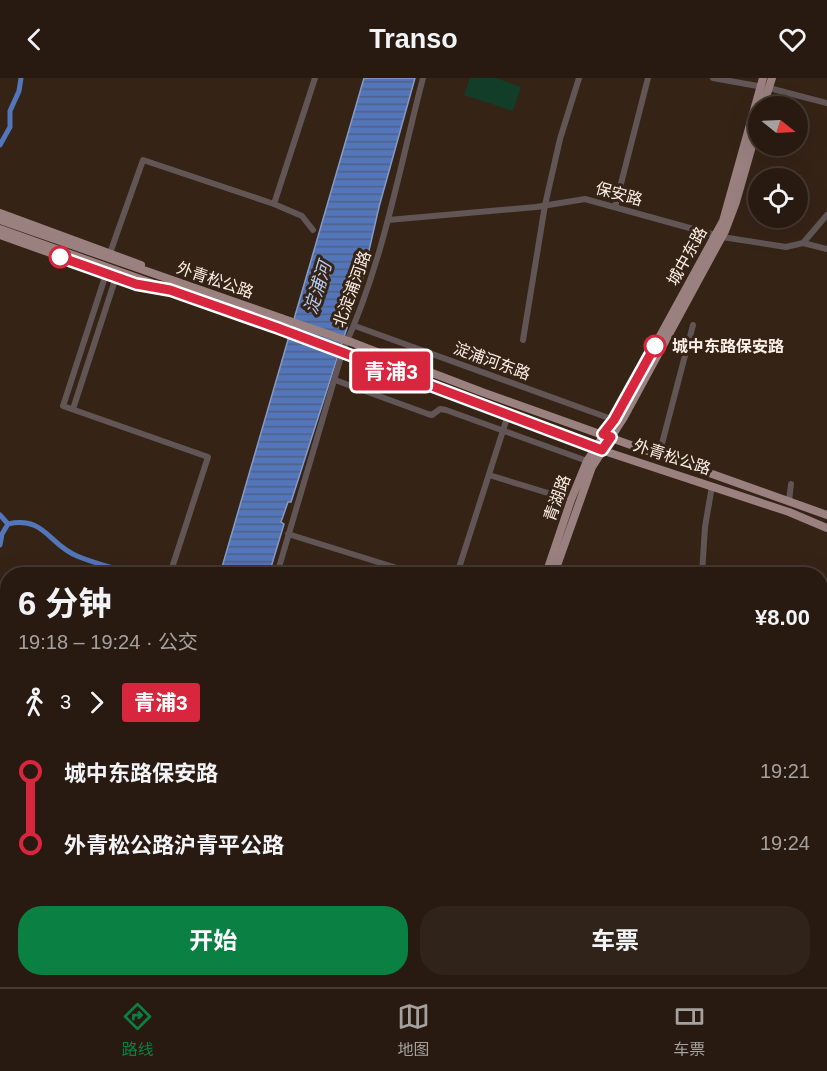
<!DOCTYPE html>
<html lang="zh">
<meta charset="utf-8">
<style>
body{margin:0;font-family:Helvetica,"Noto Sans SC",sans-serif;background:#302319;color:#f1f3f6;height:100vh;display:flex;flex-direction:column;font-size:22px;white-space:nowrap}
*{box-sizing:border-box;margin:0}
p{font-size:20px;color:#a5a19f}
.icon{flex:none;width:33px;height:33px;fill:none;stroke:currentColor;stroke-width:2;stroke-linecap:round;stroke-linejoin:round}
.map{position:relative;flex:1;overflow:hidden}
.details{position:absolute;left:0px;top:489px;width:828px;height:420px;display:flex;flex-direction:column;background:#281a10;border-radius:24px 24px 0 0;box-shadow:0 6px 24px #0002,0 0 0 2px #443830}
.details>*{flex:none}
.badge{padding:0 12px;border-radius:4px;font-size:21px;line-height:39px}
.needle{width:39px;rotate:108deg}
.controls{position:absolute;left:748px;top:18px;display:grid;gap:12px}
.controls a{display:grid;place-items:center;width:60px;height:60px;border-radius:50%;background:#281a10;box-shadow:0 6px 24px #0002,0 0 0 2px #443830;font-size:30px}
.map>.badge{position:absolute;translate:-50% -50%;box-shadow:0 0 0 3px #fff}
.legs{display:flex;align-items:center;gap:9px;height:66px;padding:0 18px;font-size:20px}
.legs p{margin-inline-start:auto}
.head{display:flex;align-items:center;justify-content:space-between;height:102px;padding:0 18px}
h1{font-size:33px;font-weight:700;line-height:45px}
.primary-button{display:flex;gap:12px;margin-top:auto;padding:12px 18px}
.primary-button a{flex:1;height:69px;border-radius:24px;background:#0b8043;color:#fff;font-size:24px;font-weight:700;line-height:69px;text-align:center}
.primary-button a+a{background:#302319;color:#f1f3f6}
ul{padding:0 18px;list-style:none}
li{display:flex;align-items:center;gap:21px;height:72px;font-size:22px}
li i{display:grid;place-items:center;width:9px;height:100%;margin:0 8px;background:currentColor}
li i::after{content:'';width:15px;height:15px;margin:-8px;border:4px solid;border-radius:50%;background:#281a10}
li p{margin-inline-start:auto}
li:first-child i{background:linear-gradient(#0000 50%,currentColor 0)}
li:last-child i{background:linear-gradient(currentColor 50%,#0000 0)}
header{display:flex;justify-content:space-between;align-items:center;height:78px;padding:0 18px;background:#281a10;font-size:27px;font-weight:700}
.tabs{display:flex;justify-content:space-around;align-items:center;height:84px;border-top:2px solid #443830;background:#281a10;font-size:16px;color:#a5a19f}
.tabs a{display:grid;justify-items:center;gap:3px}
.tabs .active{color:#0b8043}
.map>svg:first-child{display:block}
.garden{fill:#123d29}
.water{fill:url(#water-rules);stroke:#869ac7;stroke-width:1.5}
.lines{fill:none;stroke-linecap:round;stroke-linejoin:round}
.canal{stroke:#5375b9;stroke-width:5}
.minor{stroke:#615555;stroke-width:6}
.major{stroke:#9a8180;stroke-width:8}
.major-bridge{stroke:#9a8180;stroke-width:8}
.line-1-casing{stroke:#fff;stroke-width:14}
.line-1{stroke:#d7263d;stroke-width:9}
.stop-1-dot{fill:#fff;stroke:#d7263d;stroke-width:3}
.labels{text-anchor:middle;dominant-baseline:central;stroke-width:6;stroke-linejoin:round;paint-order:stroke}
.street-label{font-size:16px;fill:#fcefe7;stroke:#352316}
.stop-label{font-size:16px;font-weight:bold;fill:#fcefe7;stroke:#352316;text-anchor:start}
.water-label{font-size:18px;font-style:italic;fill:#b5c9ee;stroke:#352316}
</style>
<header><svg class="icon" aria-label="back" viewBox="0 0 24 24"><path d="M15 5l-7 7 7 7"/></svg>Transo<svg class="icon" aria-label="heart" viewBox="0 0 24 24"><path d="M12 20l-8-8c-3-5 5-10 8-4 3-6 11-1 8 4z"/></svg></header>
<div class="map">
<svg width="827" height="909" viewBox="0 0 827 909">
<defs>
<pattern id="water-rules" width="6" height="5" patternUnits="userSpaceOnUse" patternTransform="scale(1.5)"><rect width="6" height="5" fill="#5375b9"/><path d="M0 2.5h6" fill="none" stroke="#506185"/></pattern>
</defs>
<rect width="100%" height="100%" fill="#352316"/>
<path class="garden" d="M470 0H496L521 9 513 33 464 17Z"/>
<path class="water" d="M364 0H415L379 129 362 203 291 424H288L281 444 284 446 269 496H220Z
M821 659H827V681H821Z
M104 902H149L147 909H102Z
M600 902H627L624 909H597Z"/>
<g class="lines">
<path class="canal" d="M0 67 10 49V33L19 13 21 0
M0 437 8 446
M0 467 2 456 8 446C45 438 48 466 77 478 96 486 116 491 136 496"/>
<path class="minor" d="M713 0 769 10 827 25
M274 126 302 138 313 152
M615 129 648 0
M388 142 536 129 585 121 722 159 786 169 803 165 827 137
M803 165 827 171
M110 175 143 82 274 126 315 0
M106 196 63 328 208 379 170 496
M355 248 617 343
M523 262 545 127 560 61 579 0
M335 302 428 336 432 337 440 331 446 332 587 383
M73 331 116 199
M659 377 693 247
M489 397 571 422
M789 423 791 406
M288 456 416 496
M277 496 343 272C383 186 399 91 423 0
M457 496 508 337
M702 496 705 449 712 408
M0 763 8 765
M0 804 8 806
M156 909 158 902"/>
<path class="major" d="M763 28 772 0
M0 135 141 187
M0 142 281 240
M0 151 278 250
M0 157 140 207
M351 264 482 314 827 437
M347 275 395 295 595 370 789 434 827 450
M546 496 571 422 587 383 614 342 723 143 763 0
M554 496 592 389 624 339 725 153 736 124 759 44
M0 782 8 784
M0 788 8 790
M386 902 409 909
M411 902 434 909"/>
<path class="major-bridge" d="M281 240 351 264
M278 250 347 275"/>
</g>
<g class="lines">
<g class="line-1-casing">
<path id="line-1" d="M60 179 136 206 170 212 278 250 602 372 611 359 603 356 614 342 655 268"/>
</g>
<use href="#line-1" class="line-1"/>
</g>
<g class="stop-1-dot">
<circle cx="60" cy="179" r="10"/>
<circle cx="655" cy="268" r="10"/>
</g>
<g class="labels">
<g class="street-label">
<text transform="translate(619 116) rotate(15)">保安路</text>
<text transform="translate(687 178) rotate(-61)">城中东路</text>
<text transform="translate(215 202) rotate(19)">外青松公路</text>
<text transform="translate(352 211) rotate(-70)">北淀浦河路</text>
<text transform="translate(492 283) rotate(20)">淀浦河东路</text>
<text transform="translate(672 379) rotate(18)">外青松公路</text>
<text transform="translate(557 420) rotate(-70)">青湖路</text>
</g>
<g class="stop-label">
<text x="672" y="268">城中东路保安路</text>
</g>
<g class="water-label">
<text transform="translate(318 210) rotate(-73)">淀浦河</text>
</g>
</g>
</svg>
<div class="controls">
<a><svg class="needle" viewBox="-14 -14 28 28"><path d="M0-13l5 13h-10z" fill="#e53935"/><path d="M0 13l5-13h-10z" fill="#a5a19f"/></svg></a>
<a><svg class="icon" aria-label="locate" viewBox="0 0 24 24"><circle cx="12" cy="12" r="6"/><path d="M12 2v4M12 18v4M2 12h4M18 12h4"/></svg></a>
</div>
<b class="badge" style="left:391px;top:293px;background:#d7263d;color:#fff">青浦3</b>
<section class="details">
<div class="head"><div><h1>6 分钟</h1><p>19:18 – 19:24 · 公交</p></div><b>¥8.00</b></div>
<div class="legs"><svg class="icon" aria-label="walk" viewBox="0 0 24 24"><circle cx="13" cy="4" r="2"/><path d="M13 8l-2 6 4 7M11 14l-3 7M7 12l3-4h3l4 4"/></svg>3<svg class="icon" aria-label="forward" viewBox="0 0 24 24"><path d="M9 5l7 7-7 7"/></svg><b class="badge" style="background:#d7263d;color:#fff">青浦3</b></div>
<ul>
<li><i style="color:#d7263d"></i><b>城中东路保安路</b><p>19:21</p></li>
<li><i style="color:#d7263d"></i><b>外青松公路沪青平公路</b><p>19:24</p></li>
</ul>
<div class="primary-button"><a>开始</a><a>车票</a></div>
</section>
</div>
<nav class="tabs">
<a class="active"><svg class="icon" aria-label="directions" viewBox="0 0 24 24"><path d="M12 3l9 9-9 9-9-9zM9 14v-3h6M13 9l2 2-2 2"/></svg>路线</a>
<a><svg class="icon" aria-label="map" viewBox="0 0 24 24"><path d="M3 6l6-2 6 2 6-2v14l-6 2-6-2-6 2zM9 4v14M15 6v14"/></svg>地图</a>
<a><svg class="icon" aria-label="tickets" viewBox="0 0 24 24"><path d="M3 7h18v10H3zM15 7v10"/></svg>车票</a>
</nav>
